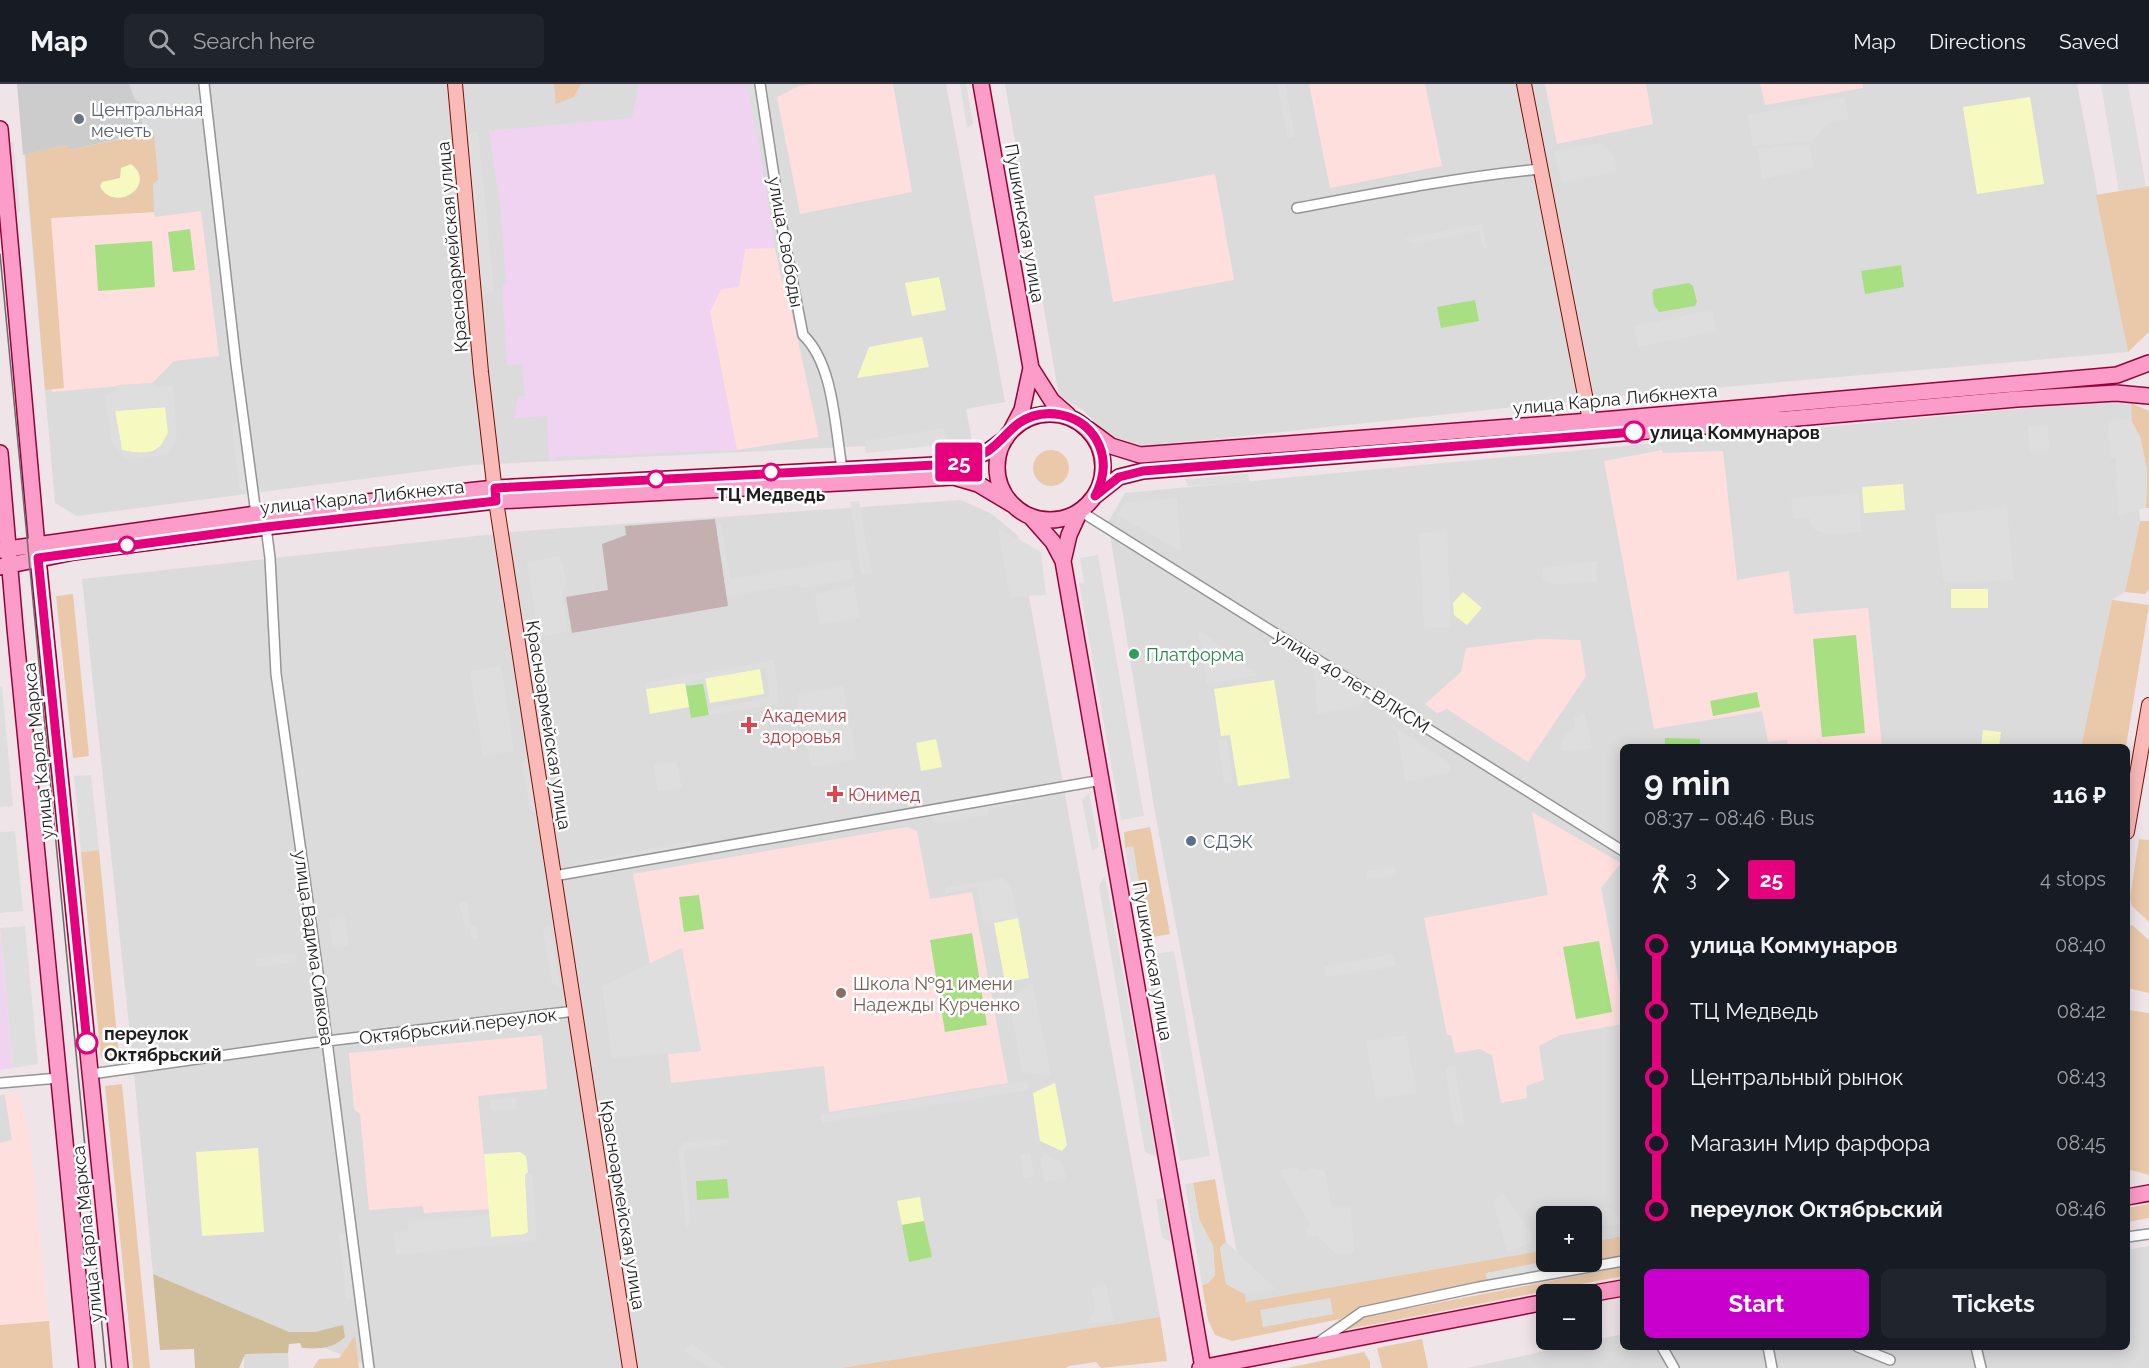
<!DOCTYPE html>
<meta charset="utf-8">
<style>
body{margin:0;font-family:Raleway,sans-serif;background:#20242c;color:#f1f3f6;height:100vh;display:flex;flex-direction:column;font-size:22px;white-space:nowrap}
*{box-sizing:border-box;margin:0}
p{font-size:20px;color:#9ea1a6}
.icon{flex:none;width:33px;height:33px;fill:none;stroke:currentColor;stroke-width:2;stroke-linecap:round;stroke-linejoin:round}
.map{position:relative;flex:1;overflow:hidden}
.sheet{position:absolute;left:1620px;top:660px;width:510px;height:606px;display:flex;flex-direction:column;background:#171b24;border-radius:9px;box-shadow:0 3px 15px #0003}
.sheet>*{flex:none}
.badge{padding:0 12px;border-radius:4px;font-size:21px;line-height:39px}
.controls{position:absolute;left:1536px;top:1122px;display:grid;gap:12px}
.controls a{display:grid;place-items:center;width:66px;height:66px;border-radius:9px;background:#171b24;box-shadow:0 3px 15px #0003;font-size:30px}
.map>.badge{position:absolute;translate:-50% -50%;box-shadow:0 0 0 3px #fff}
.legs{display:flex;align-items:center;gap:9px;height:66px;padding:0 24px;font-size:20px}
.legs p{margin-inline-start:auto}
.summary{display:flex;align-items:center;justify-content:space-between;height:102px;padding:0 24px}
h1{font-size:33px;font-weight:700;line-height:45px}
.cta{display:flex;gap:12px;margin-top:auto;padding:12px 24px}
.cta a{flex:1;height:69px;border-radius:9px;background:#c900cd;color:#fff;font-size:24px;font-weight:700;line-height:69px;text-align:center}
.cta a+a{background:#20242c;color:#f1f3f6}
ul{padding:0 24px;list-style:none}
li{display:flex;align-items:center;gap:21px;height:66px;font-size:22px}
li i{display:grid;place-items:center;width:9px;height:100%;margin:0 8px;background:currentColor}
li i::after{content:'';width:15px;height:15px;margin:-8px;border:4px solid;border-radius:50%;background:#171b24}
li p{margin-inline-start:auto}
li:first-child i{background:linear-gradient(#0000 50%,currentColor 0)}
li:last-child i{background:linear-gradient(currentColor 50%,#0000 0)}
header{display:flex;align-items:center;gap:36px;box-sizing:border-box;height:84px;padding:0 30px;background:#171b24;border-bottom:2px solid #363941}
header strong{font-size:28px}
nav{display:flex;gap:33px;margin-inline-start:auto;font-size:21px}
.search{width:420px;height:54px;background:#20242c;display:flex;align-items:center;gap:15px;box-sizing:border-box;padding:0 21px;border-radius:9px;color:#9ea1a6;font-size:22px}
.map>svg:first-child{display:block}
.residential{fill:#dcdbdc}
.commercial{fill:#f0d3f0}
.education{fill:#ffdede}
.religious{fill:#ccc}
.construction{fill:#c4b0b0}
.grass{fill:#eac9aa}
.forest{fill:#cfbe99}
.park{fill:#f6fac1}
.pitch{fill:#a7df82}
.parking{fill:#dedede;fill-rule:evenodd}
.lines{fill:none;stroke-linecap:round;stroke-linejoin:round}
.street-casing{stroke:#959595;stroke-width:12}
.secondary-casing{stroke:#760f04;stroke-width:16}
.primary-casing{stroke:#990035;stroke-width:18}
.street{stroke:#fff;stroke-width:9}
.secondary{stroke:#fabab8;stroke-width:14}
.primary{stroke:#fc9cc8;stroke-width:15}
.tram{stroke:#6c6c6c;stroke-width:1.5}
.line-1-casing{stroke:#fff;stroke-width:14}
.line-1{stroke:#e6007e;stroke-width:9}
.worship-dot{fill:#6b7280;stroke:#fff;stroke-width:2}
.stop-1-dot{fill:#fff;stroke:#e6007e;stroke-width:3}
.leisure-dot{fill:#2e9e5b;stroke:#fff;stroke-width:2}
.health-dot{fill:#e0444e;stroke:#fff;stroke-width:2}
.service-dot{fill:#5c6f8a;stroke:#fff;stroke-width:2}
.education-dot{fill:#8d6e63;stroke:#fff;stroke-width:2}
.labels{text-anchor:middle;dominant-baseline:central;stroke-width:5;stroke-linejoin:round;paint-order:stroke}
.worship-label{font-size:18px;fill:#5b616d;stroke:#fff;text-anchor:start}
.street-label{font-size:18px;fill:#1e1e1e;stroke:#fff}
.stop-label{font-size:18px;font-weight:bold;fill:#1e1e1e;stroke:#fff;text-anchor:start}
.leisure-label{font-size:18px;fill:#27864d;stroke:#fff;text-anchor:start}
.health-label{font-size:18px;fill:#be3a42;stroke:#fff;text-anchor:start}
.service-label{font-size:18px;fill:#4e5e75;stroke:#fff;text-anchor:start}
.education-label{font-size:18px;fill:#785e54;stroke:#fff;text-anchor:start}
</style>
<header>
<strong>Map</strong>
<div class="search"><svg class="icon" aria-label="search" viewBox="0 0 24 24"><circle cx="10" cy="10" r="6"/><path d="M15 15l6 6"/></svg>Search here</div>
<nav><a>Map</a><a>Directions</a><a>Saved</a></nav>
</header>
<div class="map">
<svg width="2149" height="1284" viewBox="0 0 2149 1284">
<rect width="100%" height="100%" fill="#efe4e8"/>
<path class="residential" d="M18 0H946L1005 318 966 325 972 357 471 381 77 432 55 419Z
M1005 0H2077L2128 268 1609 313 1141 363 1121 357 1106 350 1083 326 1059 312Z
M2102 317 2131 319 2140 437 2125 508 2112 516 2081 663H1623V1152L1592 1158V1132H1546V1166L1246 1218 1154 723 1108 438 1125 409Z
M961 416 992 430 1018 452 1160 1233 841 1284H372L153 1190 133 979 82 495 522 447Z
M0 1011H5L12 1056 0 1059Z
M2149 1162V1284H1467L1623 1250V1263H2127V1166Z
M288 1269 289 1284H244V1270Z"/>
<path class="commercial" d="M639 0H750L775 164 745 165 739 203 710 228 737 366 557 373 549 378 547 332 514 334 518 313 525 312 522 280 507 281 502 204 506 198 500 121 489 47 632 34Z
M0 848 13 984 0 986Z"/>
<path class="education" d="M812 0H893L912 108 800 130 777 13 799 2Z
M1309 0H1425L1442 82 1330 104Z
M1545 0H1646L1653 40 1557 60Z
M1760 0H1863V4L1765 21Z
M1215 90 1234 196 1113 218 1094 112Z
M201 127 219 272 174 277 152 299 52 308 37 134 154 128 155 133Z
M775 164 782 198H785L819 353 737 366 710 228 721 205 739 203 745 165Z
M1662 366 1663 369 1723 367 1737 496 1789 487 1794 530 1868 524 1882 663H1788L1787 656 1768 658 1762 627 1654 645 1604 377Z
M1539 555 1580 556 1586 592 1528 678 1447 625 1437 629 1425 620 1461 588 1466 564Z
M1532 728 1621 779 1601 804 1623 920V940L1560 951 1539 962 1544 996 1526 1002 1527 1014 1501 1019 1492 971 1480 965 1455 969 1451 951H1447L1424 834 1548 811Z
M907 743 917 747 930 815 972 808 1008 999 829 1028 824 982 671 999 668 970 701 967 681 865 650 880 633 790Z
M542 951 547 1005 478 1012 489 1125 424 1129 423 1122 369 1126 360 1030 354 1025 349 969Z
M20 1010 29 1048 49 1237 0 1241V1059L12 1056 5 1011Z"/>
<path class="religious" d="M17 0H129L135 16 140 18 143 49 70 66 66 61 23 71Z"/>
<path class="construction" d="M715 435 728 522 572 549 566 513 608 506 602 460 626 451 625 442Z"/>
<path class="grass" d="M554 0H581L574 13 556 20Z
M154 48 158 96 153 100 154 128 51 134 64 304 45 306 25 70 67 61 70 66Z
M2149 102V248L2128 268 2096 111Z
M2131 319 2149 327V424H2146L2147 386 2140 353 2132 338Z
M1033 384a18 18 0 1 1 36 0a18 18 0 1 1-36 0Z
M2140 437H2149V506L2145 510 2125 508Z
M73 510 89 672 73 674 56 512Z
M2112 516 2149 521 2126 663H2081Z
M1150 743 1170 850 1148 854 1140 850 1139 843 1145 837 1133 763 1125 764 1124 748Z
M2139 755 2149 756V838L2132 822 2130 814Z
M99 766 119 973 101 974 81 768Z
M2132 841 2149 856V909L2127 904V843Z
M2129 926 2149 929V1091L2127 1085V927Z
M122 1000 150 1284H133L105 1002Z
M1215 1095 1226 1158 1220 1164 1226 1200 1245 1210 1246 1218 1546 1166V1178H1592V1158L1623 1152V1173L1363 1222 1340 1235 1232 1257 1215 1251 1208 1236 1202 1201 1208 1199 1215 1191 1213 1162 1199 1135 1193 1099Z
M2149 1120V1134L2127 1138V1124Z
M1623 1183V1192L1344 1246 1364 1233Z
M1160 1233 1167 1277 1101 1284 1096 1278 1069 1282 1066 1284H841Z
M49 1237 53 1284H0V1241Z
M355 1252 359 1284H313L319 1275 339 1274Z
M1422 1255 1428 1284H1382L1377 1264Z
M1364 1268 1370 1278V1284H1287Z"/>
<path class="forest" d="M153 1190 289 1248H315L343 1241 345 1253C332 1265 319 1265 302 1264L300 1259 289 1260 288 1269 245 1270 239 1284H195L194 1265 160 1266Z"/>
<path class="park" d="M2030 13 2044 100 1977 110 1963 23Z
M131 80C159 102 113 130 100 102L102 98 120 94 121 84Z
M939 193 946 226 912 232 905 199Z
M922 253 929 283 857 294 869 263Z
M166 323C166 331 168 339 168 347 166 372 140 370 122 366L115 327Z
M1903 400 1905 426 1864 429 1862 403Z
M1951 505H1988V524H1951Z
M1463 508 1482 524 1467 541 1454 531 1453 519Z
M760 585 764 610 710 619 705 594Z
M1274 596 1290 694 1238 702 1230 651 1221 652 1214 605Z
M685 599 689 623 650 630 646 605Z
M1983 646 2001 648 1999 663H1981Z
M936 655 942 683 921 687 916 659Z
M1018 834 1029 894 1005 898 994 839Z
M1055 999 1067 1061 1062 1067 1040 1057 1033 1009Z
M258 1064 264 1148 202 1152 196 1068Z
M520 1068 526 1072 528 1088 525 1091 528 1148 523 1151 491 1153 484 1070Z
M920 1113 924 1137 902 1141 897 1117Z"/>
<path class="pitch" d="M190 145 195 186 173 188 168 148Z
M152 157 155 203 98 207 95 161Z
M1901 181 1904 203 1865 210 1861 187Z
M1689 199 1693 202 1697 218 1695 222 1659 228 1654 221 1652 209 1654 205Z
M1475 216 1479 237 1441 244 1437 223Z
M1856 551 1865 649 1822 653 1813 555Z
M703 600 709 631 691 634 686 602Z
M1757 608 1760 623 1713 632 1710 617Z
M1665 654 1700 655V663H1665Z
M699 811 704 845 684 848 679 813Z
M972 849 987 941 945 948 930 856Z
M1599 857 1612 928 1576 935 1563 863Z
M727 1095 729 1114 697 1116 696 1097Z
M924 1137 932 1173 909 1178 902 1141Z"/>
<path class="parking" d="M747 0H755L765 53H756Z
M960 0H966L973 40 967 44Z
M1277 0H1285L1295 53 1288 54Z
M2101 0H2128L2146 103 2119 107Z
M1844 13 1849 35 1829 38 1812 57 1753 62 1748 31Z
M478 47 494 207 482 212 466 51Z
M13 57 20 127 12 132 5 60Z
M1602 59 1614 72 1617 88 1562 98 1554 67Z
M1809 60 1814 83 1762 95 1758 65Z
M1482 140 1487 166 1482 161 1479 147 1413 160 1404 155Z
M1712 226 1716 247 1638 263 1634 242Z
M152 299 156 303 173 302 177 355 167 371 126 375 112 359 105 312 116 308 117 301ZM165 323 168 349 161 361 151 369H138L122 366 115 327Z
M2125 335 2132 338 2140 353 2147 386 2146 424 2118 432 2116 374H2110L2108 337Z
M238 336 248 411 239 404 232 342Z
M2048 341 2049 366 2029 367 2028 342Z
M944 344 948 360 866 369 865 357Z
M1248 390 1250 398 1188 402 1185 395Z
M1859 409 1861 448 1831 450 1821 448 1815 446 1811 441 1810 434 1793 435 1791 414Z
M1177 414 1181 467 1117 431 1124 419Z
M859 417 872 490H861L850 418Z
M2007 424 2014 496 1947 498 1943 495 1935 430Z
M721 439 730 495 850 475 854 494 803 504 796 500 727 513 717 446Z
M998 444 1041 468 1046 511 1010 513Z
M1447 448 1451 543 1424 544 1419 449Z
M1098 471 1144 732 1121 736 1079 499 1084 498 1080 474Z
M560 472 566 497 562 511 567 548 539 553 527 478Z
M1597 477V498L1556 500 1543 496 1542 484Z
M854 502 860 533 820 541 814 510Z
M1198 545 1258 591 1207 600Z
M774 576 779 620 709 631 708 626 770 613 766 584 646 605 645 599Z
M501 582 514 667 483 672 470 587Z
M1314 583 1365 615 1361 622 1317 630Z
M843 602 856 675 811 683 797 611Z
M0 603H2L13 722 0 723Z
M1585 629 1592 664 1577 667 1560 666 1565 649 1572 647 1575 642 1574 634Z
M1396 644 1449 679 1451 688 1406 698Z
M1227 655 1233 699 1224 700 1218 656Z
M527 674 537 730 530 727 522 679Z
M677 678 682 703 658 707 654 681Z
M91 691 99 766 81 768 74 692Z
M1089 709 1099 763 1092 767 1082 716Z
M1025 713V719L988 725V731L933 740 931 731Z
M15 747 23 827 0 829V748Z
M690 757 691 765 575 787 574 779Z
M1133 762 1145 838 1139 843 1125 764Z
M1395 783 1396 791 1367 795 1366 787Z
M1105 792 1157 1073 1145 1068 1099 802Z
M1002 794 1010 800 1018 833 984 839 977 804 946 810 945 804Z
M467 817 470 840 476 843 478 855 471 854 470 845 465 843 459 819Z
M345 833 349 862 333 863 329 835Z
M549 840 560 903 552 899 543 845Z
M25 842 38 980 13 984 0 844Z
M682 864 701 967 612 974 602 902Z
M1174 867 1210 1072 1180 1077 1144 872Z
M296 869 297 878 256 883V875Z
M1393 870 1396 882 1326 893 1324 883Z
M1032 899 1051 991 1022 989 1009 917Z
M1406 951 1417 1009 1376 1015 1366 957Z
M1455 982 1464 1040 1454 1041 1445 984Z
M1027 997 1029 1006 822 1039 821 1031Z
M516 1014 517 1025 494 1027 490 1024V1016Z
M728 1055 729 1061 688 1064 684 1069 691 1138 686 1144 678 1067 684 1059Z
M1030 1068 1035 1092 1024 1095 1020 1071Z
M1044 1070 1062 1078 1066 1094 1045 1098 1040 1076Z
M1296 1083 1301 1088 1314 1084 1325 1088 1332 1124 1350 1122 1355 1168 1337 1171 1317 1151 1309 1152 1306 1149 1310 1140 1279 1086Z
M532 1090 537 1153 534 1157 396 1171 394 1148 408 1147V1138L489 1131 491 1153 527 1150 529 1145 525 1091Z
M1193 1099 1199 1135 1213 1162 1215 1191 1208 1199 1202 1201 1185 1100Z
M1503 1109 1532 1151V1158L1507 1168 1493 1117Z
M1164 1114 1171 1158 1162 1154 1156 1115Z
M1611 1124 1623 1140 1592 1142V1132H1572L1569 1126Z
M347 1149 353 1214 346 1215 339 1150Z
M1226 1158 1276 1205 1245 1210 1226 1200 1220 1163Z
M1546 1177 1576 1178 1578 1182 1487 1199 1486 1189Z
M1106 1200 1114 1237 1087 1240 1095 1224 1091 1204Z
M1330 1214 1333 1230 1263 1243 1260 1226Z
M691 1259 725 1284H710L684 1266Z"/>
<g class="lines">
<g class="street-casing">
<path id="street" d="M204 0 236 280 256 430
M760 0 781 138 803 251C835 281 835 349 843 390
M1297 124C1378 109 1459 93 1541 85
M1080 427 1623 767
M266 443 270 474 276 590 321 910 369 1284
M554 792 1102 696
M91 990 311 959 575 927
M0 999 59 994
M2127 1153 2149 1150
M1319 1258 1362 1228 1479 1203 1623 1177
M1662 1263 1674 1284
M1768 1263 1772 1284
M1858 1263 1890 1276
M1976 1263 1981 1284"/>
</g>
<g class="secondary-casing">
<path id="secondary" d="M455 0 481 288 496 417 630 1284
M1524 0 1592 347
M2127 748 2149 621"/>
</g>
<g class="primary-casing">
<path id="primary" d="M981 0 1031 284 1022 326 1012 345
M0 45 38 474 120 1284
M1031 284 1052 317 1068 331
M997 383a53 53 0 1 1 106 0a53 53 0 1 1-106 0Z
M1088 345 1111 362 1140 371 1590 337 2117 291 2149 279
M0 369 15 544 87 1284
M1095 412 1119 393 1143 387 1578 353 2017 315 2116 309 2149 312
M1030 432 1053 458 1063 477 1203 1284
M0 466 256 430 495 404 954 380 987 368 1006 354
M1063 477 1069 451 1080 427
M0 483 74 468 266 443 496 417 954 393 978 400 1013 421
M2127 1113 2149 1109
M1589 1210 1623 1204
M1200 1284 1546 1218"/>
</g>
<use href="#street" class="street"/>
<use href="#secondary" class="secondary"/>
<use href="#primary" class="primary"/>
<path class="tram" d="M0 170C34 541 73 912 106 1284"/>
</g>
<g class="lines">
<g class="line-1-casing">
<path id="line-1" d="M87 959 38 474 266 443 496 417 495 404 954 380C965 376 979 373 988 367 1000 359 1008 347 1019 339 1044 322 1080 329 1096 355 1107 374 1105 393 1095 412L1119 393 1143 387 1634 348"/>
</g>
<use href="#line-1" class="line-1"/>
</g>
<circle class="worship-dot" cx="79" cy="35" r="6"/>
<g class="stop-1-dot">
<circle cx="1634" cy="348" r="10"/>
<circle cx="771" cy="388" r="8"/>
<circle cx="656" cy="395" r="8"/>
<circle cx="127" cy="461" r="8"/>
<circle cx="87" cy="959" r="10"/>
</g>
<circle class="leisure-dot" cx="1134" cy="570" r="6"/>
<g class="health-dot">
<path d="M746 632h6v6h6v6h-6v6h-6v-6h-6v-6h6z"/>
<path d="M832 701h6v6h6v6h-6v6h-6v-6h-6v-6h6z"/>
</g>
<circle class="service-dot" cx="1191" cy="757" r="6"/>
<circle class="education-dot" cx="841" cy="909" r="6"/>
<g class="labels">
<g class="worship-label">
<text x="91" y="25">Центральная<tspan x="91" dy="21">мечеть</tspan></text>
</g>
<g class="street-label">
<text transform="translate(1025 139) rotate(80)">Пушкинская улица</text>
<text transform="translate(786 158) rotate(80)">улица Свободы</text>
<text transform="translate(452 163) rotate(-95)">Красноармейская улица</text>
<text transform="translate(1615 315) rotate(-5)">улица Карла Либкнехта</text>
<text transform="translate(362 413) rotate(-6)">улица Карла Либкнехта</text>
<text transform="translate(1352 597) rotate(32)">улица 40 лет ВЛКСМ</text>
<text transform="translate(549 641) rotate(81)">Красноармейская улица</text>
<text transform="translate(38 667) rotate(-96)">улица Карла Маркса</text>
<text transform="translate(314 864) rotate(82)">улица Вадима Сивкова</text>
<text transform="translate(1153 877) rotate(80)">Пушкинская улица</text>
<text transform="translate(458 942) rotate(-7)">Октябрьский переулок</text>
<text transform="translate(623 1121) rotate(81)">Красноармейская улица</text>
<text transform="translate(87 1150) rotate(-96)">улица Карла Маркса</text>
</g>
<g class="stop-label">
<text x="1650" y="348">улица Коммунаров</text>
<text x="771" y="410" text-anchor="middle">ТЦ Медведь</text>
<text x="104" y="949">переулок<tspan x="104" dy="21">Октябрьский</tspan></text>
</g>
<g class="leisure-label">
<text x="1146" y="570">Платформа</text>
</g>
<g class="health-label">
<text x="762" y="631">Академия<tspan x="762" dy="21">здоровья</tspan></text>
<text x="848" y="710">Юнимед</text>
</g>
<g class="service-label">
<text x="1203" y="757">СДЭК</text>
</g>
<g class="education-label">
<text x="853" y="899">Школа №91 имени<tspan x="853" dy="21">Надежды Курченко</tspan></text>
</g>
</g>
</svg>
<div class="controls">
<a>+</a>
<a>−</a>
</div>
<b class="badge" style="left:959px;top:378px;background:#e6007e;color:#fff">25</b>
<section class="sheet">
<div class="summary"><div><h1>9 min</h1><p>08:37 – 08:46 · Bus</p></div><b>116 ₽</b></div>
<div class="legs"><svg class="icon" aria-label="walk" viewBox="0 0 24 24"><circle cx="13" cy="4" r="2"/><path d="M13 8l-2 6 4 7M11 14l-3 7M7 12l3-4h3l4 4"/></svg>3<svg class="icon" aria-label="forward" viewBox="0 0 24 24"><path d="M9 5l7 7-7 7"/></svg><b class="badge" style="background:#e6007e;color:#fff">25</b><p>4 stops</p></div>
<ul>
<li><i style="color:#e6007e"></i><b>улица Коммунаров</b><p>08:40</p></li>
<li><i style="color:#e6007e"></i><span>ТЦ Медведь</span><p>08:42</p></li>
<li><i style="color:#e6007e"></i><span>Центральный рынок</span><p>08:43</p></li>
<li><i style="color:#e6007e"></i><span>Магазин Мир фарфора</span><p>08:45</p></li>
<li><i style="color:#e6007e"></i><b>переулок Октябрьский</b><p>08:46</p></li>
</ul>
<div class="cta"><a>Start</a><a>Tickets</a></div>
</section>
</div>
